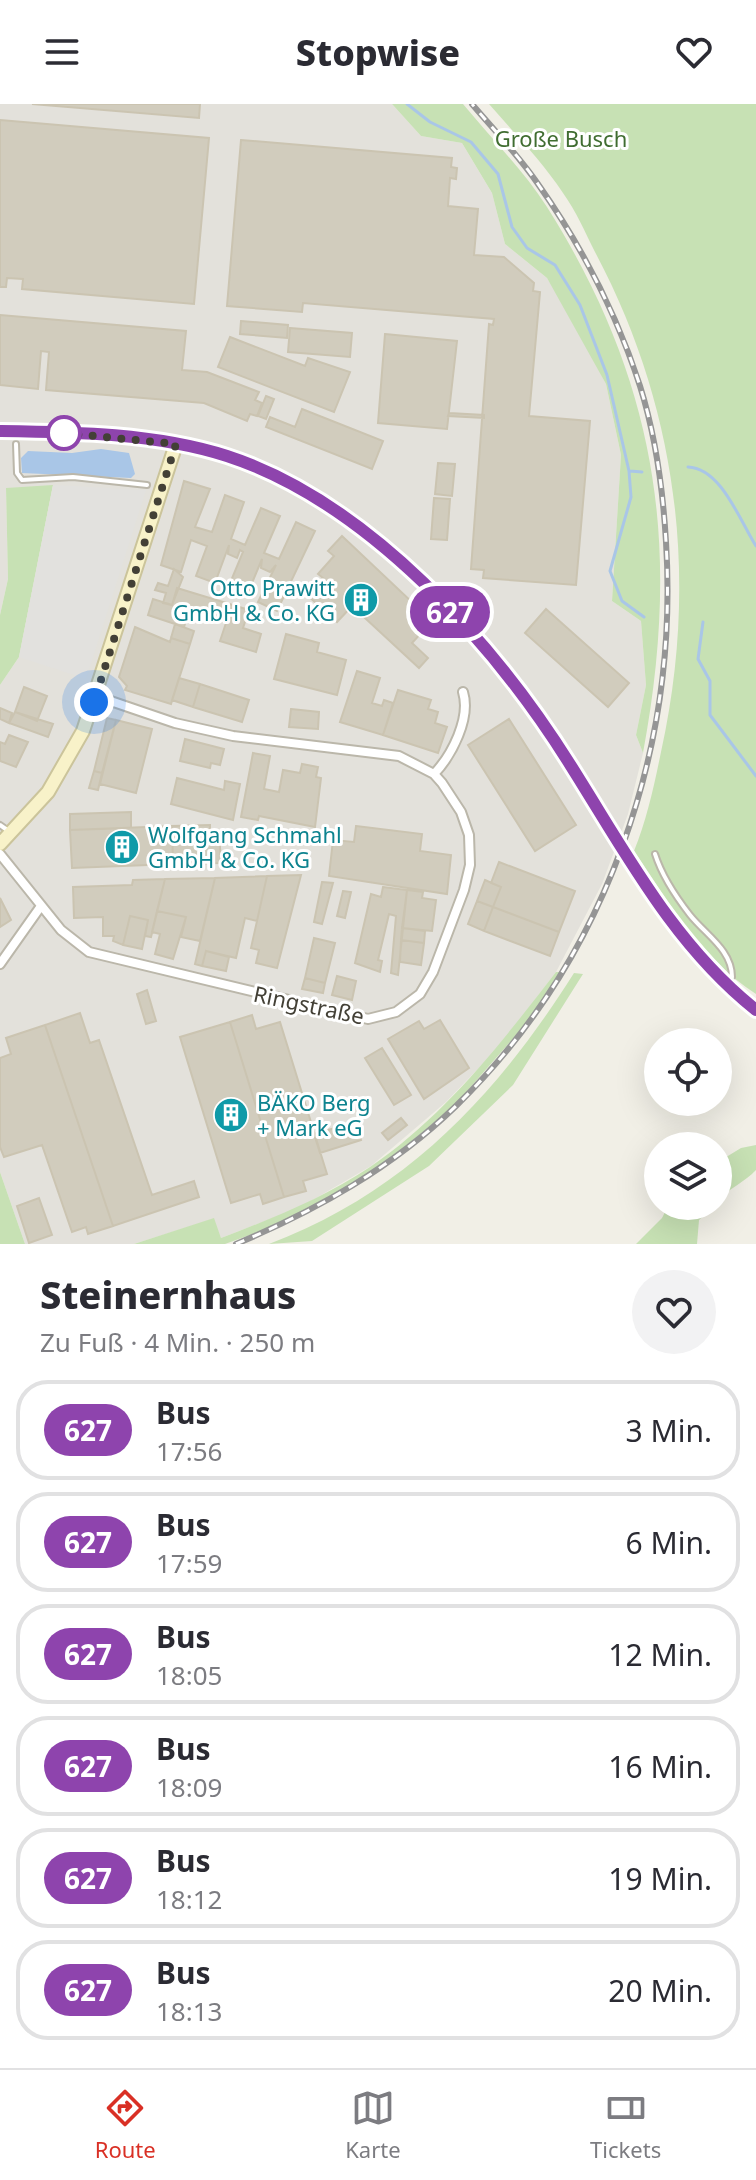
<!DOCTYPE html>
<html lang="de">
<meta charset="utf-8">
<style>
body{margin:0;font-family:"Noto Sans",sans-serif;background:#f2f2f3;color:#2b2b33;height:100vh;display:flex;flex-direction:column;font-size:30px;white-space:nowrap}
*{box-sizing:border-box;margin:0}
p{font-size:26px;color:#7c7c81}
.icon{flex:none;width:44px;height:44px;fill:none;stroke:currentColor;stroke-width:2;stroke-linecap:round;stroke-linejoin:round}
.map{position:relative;height:1140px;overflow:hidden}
.side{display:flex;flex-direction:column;background:#fff;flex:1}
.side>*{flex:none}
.badge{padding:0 16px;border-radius:26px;font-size:28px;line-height:52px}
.tools{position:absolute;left:644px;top:924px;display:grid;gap:16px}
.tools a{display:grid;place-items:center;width:88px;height:88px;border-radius:50%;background:#fff;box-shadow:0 8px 32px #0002;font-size:40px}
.you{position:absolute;width:40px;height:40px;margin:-20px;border:6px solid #fff;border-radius:50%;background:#1a73e8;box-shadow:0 0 0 12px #1a73e833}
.map>.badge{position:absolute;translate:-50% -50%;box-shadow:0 0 0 4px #fff}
.round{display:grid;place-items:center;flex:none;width:84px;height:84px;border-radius:42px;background:#f2f2f3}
.head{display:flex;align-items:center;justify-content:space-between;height:136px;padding:0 40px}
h1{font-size:38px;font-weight:800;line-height:60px}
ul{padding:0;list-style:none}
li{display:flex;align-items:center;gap:24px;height:100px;margin:0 16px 12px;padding:0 24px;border:4px solid #e1e1e2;border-radius:32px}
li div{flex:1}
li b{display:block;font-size:30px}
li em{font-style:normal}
li .badge{min-width:88px;font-weight:700;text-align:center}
header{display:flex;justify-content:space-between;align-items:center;height:104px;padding:0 40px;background:#fff;font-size:36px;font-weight:800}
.tab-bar{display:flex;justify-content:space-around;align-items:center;height:112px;border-top:2px solid #e1e1e2;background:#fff;font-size:22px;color:#7c7c81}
.tab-bar a{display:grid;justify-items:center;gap:4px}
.tab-bar .on{color:#d93025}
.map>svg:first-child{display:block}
.industrial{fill:#e3e1db}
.green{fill:#c7e1b4}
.parking{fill:#e2e1de}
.water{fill:#a9c6e7}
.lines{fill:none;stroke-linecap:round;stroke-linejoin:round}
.stream{stroke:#a9c6e7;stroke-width:3}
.building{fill:#d1ccbd;stroke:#cbc4b1;stroke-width:2}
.lane-casing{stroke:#bbb7aa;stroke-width:8}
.street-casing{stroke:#bbb7aa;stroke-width:12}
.secondary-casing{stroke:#cbc49b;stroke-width:16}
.lane{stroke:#fff;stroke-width:4}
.street{stroke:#fff;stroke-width:8}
.secondary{stroke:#f8f2c9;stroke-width:12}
.rail-casing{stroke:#959595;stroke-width:6}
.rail{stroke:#fff;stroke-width:3;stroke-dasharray:9;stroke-linecap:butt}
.line-casing{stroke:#fff;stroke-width:18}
.line{stroke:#8e44ad;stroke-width:12}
.walk{stroke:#434036;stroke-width:8;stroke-dasharray:0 14.4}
.stop-dot{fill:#fff;stroke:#8e44ad;stroke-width:4}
.labels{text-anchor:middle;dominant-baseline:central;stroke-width:6;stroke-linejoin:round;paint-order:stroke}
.park-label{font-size:22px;fill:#406d31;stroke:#fff}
.culture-label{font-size:22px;fill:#0d838f;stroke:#fff;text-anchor:start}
.street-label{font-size:22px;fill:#434036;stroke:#fff}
</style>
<header><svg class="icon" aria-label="menu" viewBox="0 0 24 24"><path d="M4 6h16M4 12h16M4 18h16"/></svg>Stopwise<svg class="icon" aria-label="heart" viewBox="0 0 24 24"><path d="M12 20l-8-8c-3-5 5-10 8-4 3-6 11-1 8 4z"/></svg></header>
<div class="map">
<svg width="756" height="1140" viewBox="0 0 756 1140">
<rect width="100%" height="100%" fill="#f1efe6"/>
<path class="industrial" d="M0 0H392L421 32 462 39 492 89 505 140 547 174 572 214 606 280 621 351 612 497 641 517 646 581 636 631 643 649 628 710 602 780 556 868 499 943 446 998 371 1062 299 1104 221 1134 213 1115 134 1140H25L0 1068V581L19 553 53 382 6 385 8 475 0 511Z"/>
<path class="green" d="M392 0H463C491 34 524 67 547 103 659 281 681 445 643 649L636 631 646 581 641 517 612 497 621 351 606 280 547 174 505 140 492 89 462 39 421 32Z
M489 0H756V890C701 854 670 800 634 747 647 715 654 682 661 648 699 476 678 304 595 148 585 128 576 107 563 89 542 57 514 29 489 0Z
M53 381 19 553 0 581V511L8 475 6 384Z
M556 868H562L532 913 454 1002 378 1065 283 1119 225 1140H134L214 1114 221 1134C273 1114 324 1094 370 1063 445 1012 502 938 556 868Z
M574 869 583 870 513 981 429 1062 312 1137 269 1140C406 1088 497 991 574 869Z
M756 1041V1066C744 1079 730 1083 718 1097V1058L741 1044Z
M0 1068 25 1140H0Z
M668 1102H714L699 1116 697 1140H636L662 1114Z"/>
<path class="parking" d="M53 381 146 386 86 575 19 553Z"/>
<path class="water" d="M101 345 129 349 135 370 131 374 22 369 21 354 28 347 72 349Z"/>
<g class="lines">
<path class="stream" d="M407 0 430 18 471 38 498 70 512 123 527 144 555 161 580 201 607 271 629 367 631 393 610 467 622 497 644 513
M688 363C721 364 740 417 756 442
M630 367 642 368
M703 518 698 555 710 577V611L756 672"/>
</g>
<path class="building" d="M32 0H200L199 14Z
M0 16 209 34 194 200 22 185 23 175 7 174 6 183H0Z
M241 36 452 54 451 63 457 64 456 75 450 74 448 102 478 105 474 151 504 153 534 179 533 187 540 188 529 312 590 317 576 481 483 474 484 466 471 465 489 220 493 221 494 215 303 199 302 208 227 202Z
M0 211 186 227 182 266 207 268 259 288 255 296 262 299 257 312 250 310 247 317 204 299 46 286 49 248 41 247 38 285 0 281Z
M241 217 288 221 287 234 240 230Z
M290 224 352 229 350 253 288 248Z
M385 230 457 237 447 325 378 319Z
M230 233 305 262 308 254 350 268 334 308 218 263Z
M266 292 274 295 266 315 258 312Z
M302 305 383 337 372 365 266 323 270 313 295 323Z
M449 309 484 311V314L448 312Z
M438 359 455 360 452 392 435 390Z
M184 377 210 385 195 423 212 428 225 391 244 398 231 435 245 441 261 404 280 412 264 449 279 455 296 418 315 427 277 507 258 498 276 461 270 468 261 464 262 455 247 491 228 484 243 448 240 446 237 454 228 450 229 441 215 479 196 472 207 442 191 436 181 468 161 461Z
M434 394 450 395 447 436 431 435Z
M342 432 432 517 412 539 428 554 419 564 352 502 337 518 307 491 323 474 318 470 334 452 328 447Z
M174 465 183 473 172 501 163 499 166 489 155 486 158 479 168 482Z
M177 484 249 506 243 524 261 530 256 548 220 537 226 519 189 507 184 523 148 511 153 495 172 501Z
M546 505 629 579 608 603 525 529Z
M175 520 194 527 190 540 171 534Z
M135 523 170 538 171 534 190 540 171 600 125 586 127 582 119 573Z
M286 530 319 539 317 548 346 556 337 591 274 575Z
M357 567 380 574 372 599 382 602 384 596 393 599 383 631 340 618Z
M179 574 200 580 193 603 172 596Z
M200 580 249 596 242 618 193 603Z
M24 583 47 592 37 617 15 608Z
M398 586 431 596 428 605 438 608 435 619 447 623 438 649 383 631Z
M0 604 12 609 9 619 0 615Z
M291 605 319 608 318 625 289 623Z
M15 608 53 620 48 633 9 619Z
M107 614 116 616 102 669 94 667Z
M509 615 576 721 535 747 468 641Z
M116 616 152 625 136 689 100 680Z
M9 631 28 638 16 663 0 657V638L5 640Z
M185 635 224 645 220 661 211 659 210 664 180 657Z
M253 649 270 652 264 685 279 688 283 666 300 669 302 660 318 663 316 673 321 674 315 723 259 712 258 716 241 713Z
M94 667 102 669 98 686 89 684Z
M177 674 224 686 225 677 240 680 233 716 171 700Z
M131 708V724L70 726V710Z
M210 721V728L219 727 221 759 173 760 172 722Z
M172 722 173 760 72 764 70 726Z
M356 722 422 730 420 747 451 751 447 790 329 772 333 736 354 738Z
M499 758 575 787 559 828 493 803 501 783 491 779Z
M301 771 277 864 256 859 259 846 251 844 267 772Z
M267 772 257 817 245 814 236 854 206 847 202 862 195 860 215 774Z
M215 774 200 837 181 833 186 813 157 807 165 775Z
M165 775 151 833 145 832 148 816 130 812 123 841 113 837 114 832H103V813L74 814 73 783 132 781 133 776Z
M485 776 501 783 493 803 477 797Z
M322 778 333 779 322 820 314 818Z
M383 783 407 786 398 871 391 869 396 812 389 810 378 856 382 857 380 868 355 859 371 790 381 793Z
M407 786 423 788 422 794 436 796 432 827 402 824Z
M343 787 351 788 345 814 337 812Z
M0 794 11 816 0 823Z
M477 797 493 803 484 827 468 820Z
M493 803 559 828 550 852 484 827Z
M157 807 186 813 173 855 155 850 160 830 152 828Z
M130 812 148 816 142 845 123 841Z
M402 824 425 827 424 839 401 836Z
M314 834 335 839 325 879 305 874Z
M401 836 424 839 421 861 400 858Z
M206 847 229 853 226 867 202 862Z
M337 872 356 877 352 896 332 891Z
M305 874 325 879 323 889 302 885Z
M147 886 156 917 146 920 137 890Z
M80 909 90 939 99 936 152 1091 194 1077 199 1093 113 1122 45 921Z
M252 911 256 925 280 918 327 1070 303 1077 306 1087 284 1093 230 918Z
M440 916 469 964 424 995 388 935 419 917 424 925Z
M230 918 284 1093 263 1100 260 1090 231 1099 180 933Z
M45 921 113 1122 88 1130 86 1123 72 1128 42 1041 4 1053 0 1043V954L11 950 6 934Z
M382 944 411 991 394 1001 365 954Z
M401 1014 407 1021 388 1036 382 1029Z
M356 1018 361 1036 320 1049 314 1030Z
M39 1094 52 1131 29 1139 17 1102Z"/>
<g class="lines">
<g class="lane-casing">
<path id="lane" d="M16 340 17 369 22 376 73 373 147 381
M0 721 10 728
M655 750C662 772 676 793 690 811 706 831 732 846 732 873L727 879"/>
</g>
<g class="street-casing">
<path id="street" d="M434 670C452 651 471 614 463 588
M0 750 61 826 89 848 368 915 396 908 420 890 433 868 464 786 470 761 469 731 461 708 442 679 434 670 399 652 233 632 175 619 96 592
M0 860 41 802"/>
</g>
<g class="secondary-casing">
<path id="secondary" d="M0 327C76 329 155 329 227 352 364 397 489 534 565 652 623 742 671 838 756 906
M0 740 48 688 83 627 176 340"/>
</g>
<use href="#lane" class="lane"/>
<use href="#street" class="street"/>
<use href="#secondary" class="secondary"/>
<g class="rail-casing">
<path id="rail" d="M236 1140C317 1106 392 1064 456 1002 606 856 679 645 666 438 663 386 656 333 640 282 617 211 581 141 538 80 519 52 494 26 472 0"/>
</g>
<use href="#rail" class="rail"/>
</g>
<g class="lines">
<g class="line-casing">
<path id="line" d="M0 327C75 328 155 329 227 352 368 398 495 540 571 662 626 749 674 841 756 906"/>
</g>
<use href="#line" class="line"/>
<path class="walk" d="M64 329 176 340 94 598"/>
</g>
<defs>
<g id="building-disc" transform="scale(1.8)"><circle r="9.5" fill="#0f9aa8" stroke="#fff"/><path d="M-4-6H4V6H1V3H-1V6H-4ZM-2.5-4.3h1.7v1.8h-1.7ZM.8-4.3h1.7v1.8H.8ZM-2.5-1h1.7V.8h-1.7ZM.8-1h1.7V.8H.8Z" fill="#fff"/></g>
</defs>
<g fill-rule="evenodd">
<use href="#building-disc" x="361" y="496"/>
<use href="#building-disc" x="122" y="743"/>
<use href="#building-disc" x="231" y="1011"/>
</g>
<circle class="stop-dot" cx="64" cy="329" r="16"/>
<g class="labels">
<g class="park-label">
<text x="561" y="34">Große Busch</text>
</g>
<g class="culture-label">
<text x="335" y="483" text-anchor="end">Otto Prawitt<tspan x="335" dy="25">GmbH &amp; Co. KG</tspan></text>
<text x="148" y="730">Wolfgang Schmahl<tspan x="148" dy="25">GmbH &amp; Co. KG</tspan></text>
<text x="257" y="998">BÄKO Berg<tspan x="257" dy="25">+ Mark eG</tspan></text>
</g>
<g class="street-label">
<text transform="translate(309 900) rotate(12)">Ringstraße</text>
</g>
</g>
</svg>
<div class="tools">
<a><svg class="icon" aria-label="locate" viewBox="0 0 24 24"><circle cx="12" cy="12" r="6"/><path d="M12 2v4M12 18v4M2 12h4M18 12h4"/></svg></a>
<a><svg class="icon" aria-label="layers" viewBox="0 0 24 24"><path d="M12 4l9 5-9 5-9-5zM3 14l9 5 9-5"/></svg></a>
</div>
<div class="you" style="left:94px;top:598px"></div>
<b class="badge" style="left:450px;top:508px;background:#8e44ad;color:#fff">627</b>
</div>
<section class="side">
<div class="head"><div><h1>Steinernhaus</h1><p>Zu Fuß · 4 Min. · 250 m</p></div><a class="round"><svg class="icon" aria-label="heart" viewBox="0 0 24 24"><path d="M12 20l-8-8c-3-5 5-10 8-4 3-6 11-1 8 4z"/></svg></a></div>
<ul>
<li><span class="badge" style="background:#8e44ad;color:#fff">627</span><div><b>Bus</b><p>17:56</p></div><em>3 Min.</em></li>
<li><span class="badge" style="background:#8e44ad;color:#fff">627</span><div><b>Bus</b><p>17:59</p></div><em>6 Min.</em></li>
<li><span class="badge" style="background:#8e44ad;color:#fff">627</span><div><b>Bus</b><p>18:05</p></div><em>12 Min.</em></li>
<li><span class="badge" style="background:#8e44ad;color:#fff">627</span><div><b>Bus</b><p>18:09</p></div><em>16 Min.</em></li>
<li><span class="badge" style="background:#8e44ad;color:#fff">627</span><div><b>Bus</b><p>18:12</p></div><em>19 Min.</em></li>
<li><span class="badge" style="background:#8e44ad;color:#fff">627</span><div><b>Bus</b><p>18:13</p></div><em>20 Min.</em></li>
</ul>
</section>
<nav class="tab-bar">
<a class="on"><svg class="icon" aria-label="directions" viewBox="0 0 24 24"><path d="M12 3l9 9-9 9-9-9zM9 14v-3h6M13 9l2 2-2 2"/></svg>Route</a>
<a><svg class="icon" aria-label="map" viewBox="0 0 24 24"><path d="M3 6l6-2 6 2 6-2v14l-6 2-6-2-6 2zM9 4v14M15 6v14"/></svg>Karte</a>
<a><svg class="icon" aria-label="tickets" viewBox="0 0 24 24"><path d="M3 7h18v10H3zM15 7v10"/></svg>Tickets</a>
</nav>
